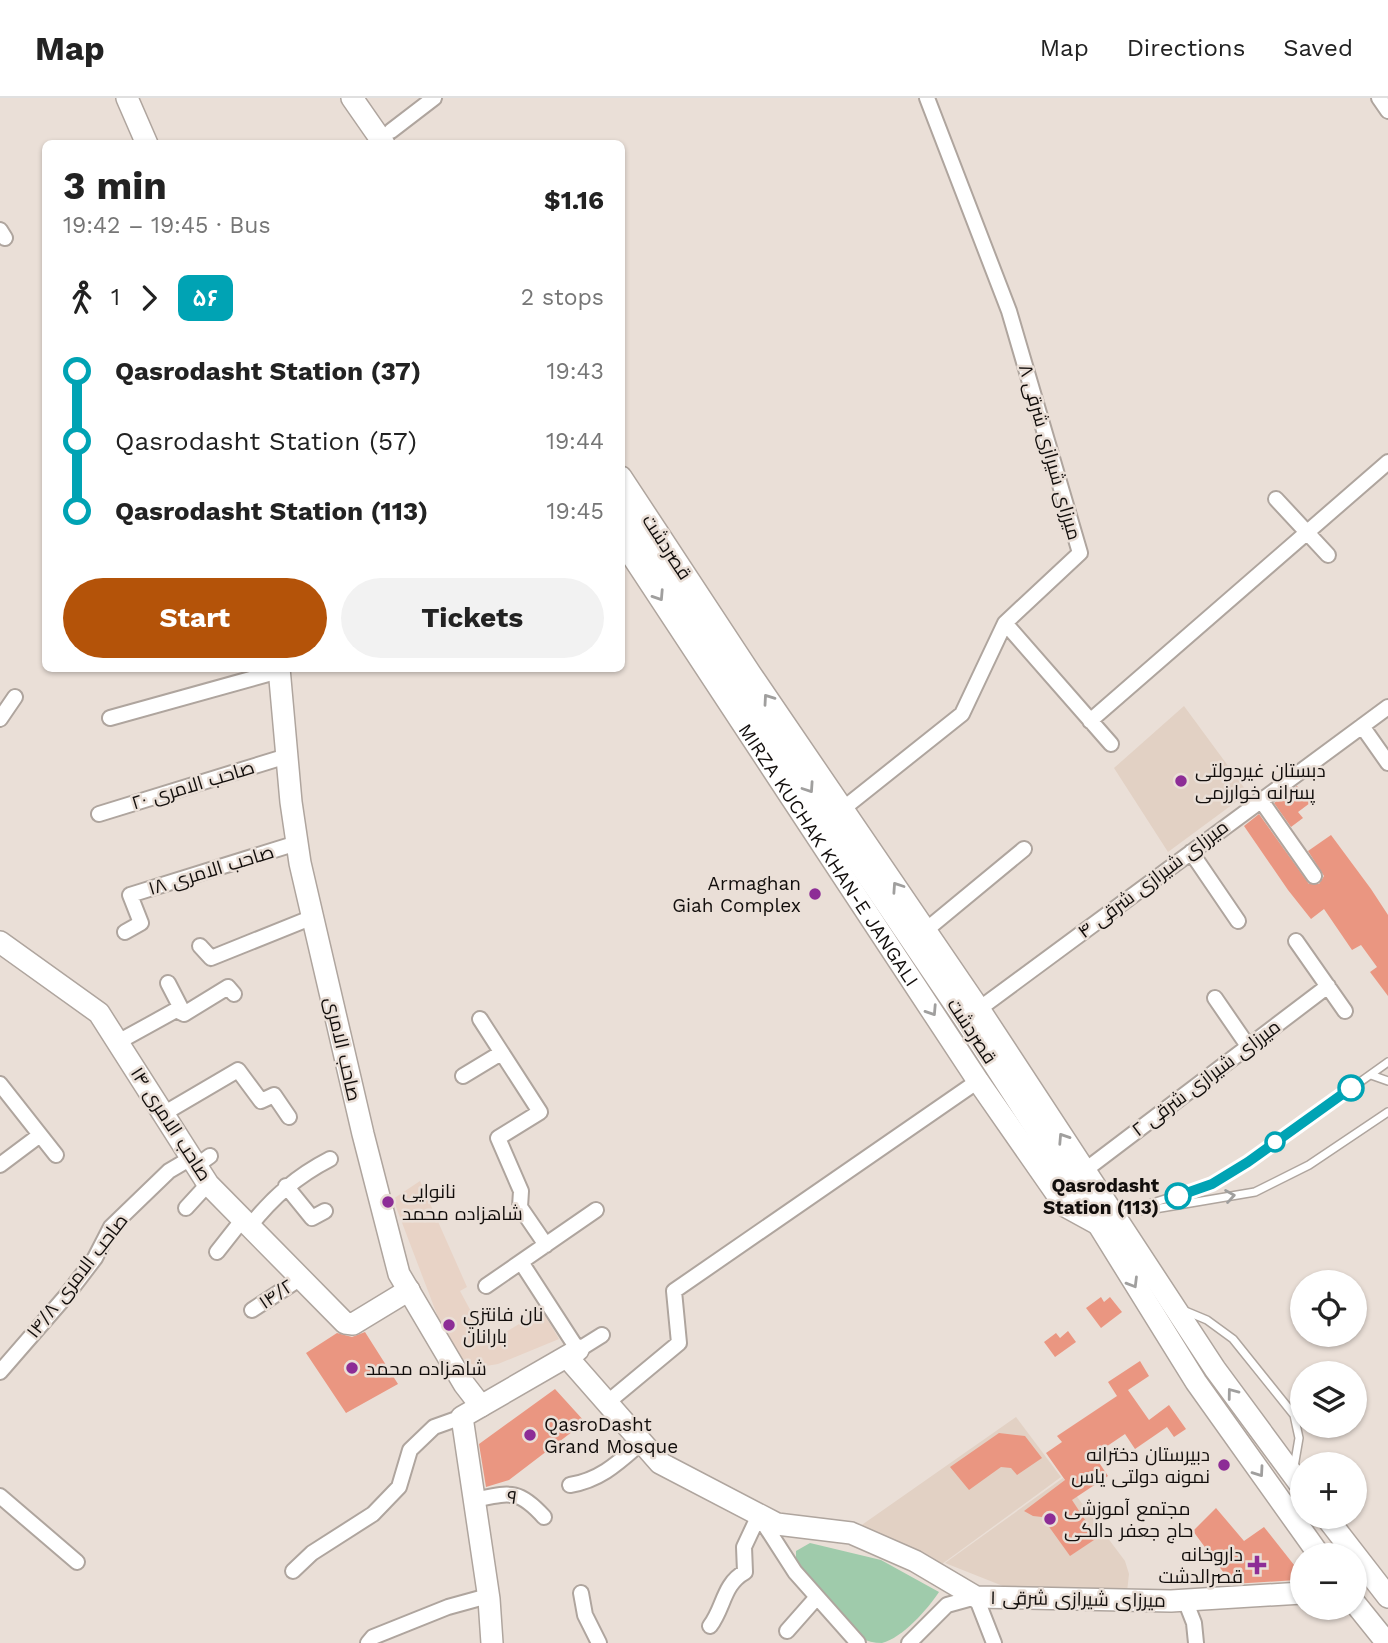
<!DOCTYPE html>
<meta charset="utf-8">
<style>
body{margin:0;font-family:"Work Sans",Cairo,sans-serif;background:#f2f2f2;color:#222;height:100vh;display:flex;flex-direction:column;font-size:26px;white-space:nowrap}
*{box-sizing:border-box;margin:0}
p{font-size:23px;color:#767676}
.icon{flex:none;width:38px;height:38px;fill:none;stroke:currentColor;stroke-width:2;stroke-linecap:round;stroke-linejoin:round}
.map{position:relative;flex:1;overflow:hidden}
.side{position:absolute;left:42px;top:42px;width:583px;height:532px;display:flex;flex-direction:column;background:#fff;border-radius:10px;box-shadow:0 2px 5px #0004}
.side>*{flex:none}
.badge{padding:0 14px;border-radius:10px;font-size:24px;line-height:46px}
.tools{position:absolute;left:1290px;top:1172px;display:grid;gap:14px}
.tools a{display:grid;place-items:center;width:77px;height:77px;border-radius:50%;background:#fff;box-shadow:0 2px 5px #0004;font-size:35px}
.map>.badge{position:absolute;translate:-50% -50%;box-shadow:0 0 0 4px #fff}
.legs{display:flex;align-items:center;gap:10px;height:77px;padding:0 21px;font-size:23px}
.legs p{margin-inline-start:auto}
.summary{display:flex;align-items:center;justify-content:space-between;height:119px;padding:0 21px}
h1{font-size:38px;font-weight:700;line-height:52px}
.action{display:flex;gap:14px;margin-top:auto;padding:14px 21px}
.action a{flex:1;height:80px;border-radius:42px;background:#b45309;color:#fff;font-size:28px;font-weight:700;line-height:80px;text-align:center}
.action a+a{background:#f2f2f2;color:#222}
ul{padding:0 21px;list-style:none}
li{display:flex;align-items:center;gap:24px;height:70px;font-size:26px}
li i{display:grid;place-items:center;width:10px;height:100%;margin:0 9px;background:currentColor}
li i::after{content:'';width:18px;height:18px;margin:-9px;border:5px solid;border-radius:50%;background:#fff}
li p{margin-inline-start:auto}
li:first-child i{background:linear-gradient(#0000 50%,currentColor 0)}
li:last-child i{background:linear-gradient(currentColor 50%,#0000 0)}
header{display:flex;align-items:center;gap:42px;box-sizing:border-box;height:98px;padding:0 35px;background:#fff;border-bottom:2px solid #e0e0e0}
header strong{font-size:33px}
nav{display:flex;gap:38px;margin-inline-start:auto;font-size:24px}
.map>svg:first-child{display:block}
.commercial{fill:#e8d3c6}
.built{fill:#e2d1c4}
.green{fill:#9fcbab}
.building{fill:#ea9681}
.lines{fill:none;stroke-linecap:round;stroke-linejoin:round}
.lane-casing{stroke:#afa59e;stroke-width:10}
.street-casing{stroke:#afa59e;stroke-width:18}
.secondary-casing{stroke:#afa59e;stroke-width:24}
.lane{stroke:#fff;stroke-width:7}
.street{stroke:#fff;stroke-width:14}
.secondary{stroke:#fff;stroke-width:21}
.oneway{stroke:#a09f9e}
.line-1-casing{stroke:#fff;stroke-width:16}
.line-1{stroke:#00a3b4;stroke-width:10}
.poi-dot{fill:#8d2d96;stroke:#eadfd7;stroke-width:2.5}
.stop-1-dot{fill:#fff;stroke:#00a3b4;stroke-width:3.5}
.labels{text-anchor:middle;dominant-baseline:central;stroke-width:5;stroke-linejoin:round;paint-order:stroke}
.street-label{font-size:19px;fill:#120e0c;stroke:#eadfd7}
.poi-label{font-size:19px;fill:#120e0c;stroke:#eadfd7;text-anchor:start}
.stop-label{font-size:19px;font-weight:bold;fill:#120e0c;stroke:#eadfd7;text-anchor:end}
</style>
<header>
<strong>Map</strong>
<nav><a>Map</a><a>Directions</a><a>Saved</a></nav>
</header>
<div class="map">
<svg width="1388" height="1545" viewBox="0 0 1388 1545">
<rect width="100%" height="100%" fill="#eadfd7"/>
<path class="commercial" d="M420 1083 467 1189 460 1193 488 1245 542 1212 559 1241 498 1266 486 1268 471 1266 457 1257 444 1235 393 1101Z"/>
<path class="built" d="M1184 608 1248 695 1168 754 1114 670Z
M1016 1319 1061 1379 942 1466 856 1431Z
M1063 1380 1125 1463 1129 1476 1127 1494 1013 1492 945 1465Z"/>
<path class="green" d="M810 1445 881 1462 939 1494C928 1511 902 1540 882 1545 874 1545 867 1543 860 1540L796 1468V1453Z"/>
<path class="building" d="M1297 688 1310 705 1298 714 1303 720 1291 729 1274 705Z
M1259 716 1309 786H1319L1324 778 1308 753 1331 737 1371 791 1388 817V898L1370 874 1377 869 1361 847 1352 852 1324 811 1311 821 1288 792 1244 728Z
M1101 1199 1104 1204 1110 1199 1122 1214 1101 1230 1086 1210Z
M1068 1233 1076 1244 1055 1259 1044 1244 1056 1235 1060 1240Z
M365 1234 398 1286 346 1315 306 1255 337 1235 352 1239Z
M1140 1263 1149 1278 1128 1292 1149 1322 1169 1307 1186 1331 1174 1339 1167 1329 1135 1351 1125 1336 1094 1357 1108 1378 1072 1402 1097 1440 1070 1458 1042 1419 1033 1418 1024 1413 1065 1382 1046 1355 1062 1344 1057 1338 1117 1298 1108 1284Z
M555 1291 585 1324 509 1382 486 1389 479 1346Z
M999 1335 1025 1338 1042 1360 1017 1377 1011 1370 1001 1369 969 1392 950 1369Z
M1216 1410 1244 1443 1264 1429 1298 1472 1296 1482 1232 1486 1193 1433Z"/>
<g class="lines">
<g class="lane-casing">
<path id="lane" d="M1371 977 1388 983
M1143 1113 1255 1094 1309 1067 1388 1014
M1118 1116 1212 1086 1248 1064 1388 964
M1183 1212 1207 1222 1233 1241 1294 1317 1299 1340 1294 1369"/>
</g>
<g class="street-casing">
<path id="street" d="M1379 0 1388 13
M391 33 434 0
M0 132 5 140
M1276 401 1328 457
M1005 525 1111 646
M110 620 279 573
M0 621 15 599
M1090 623 1388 364
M1362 628 1388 665
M1260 701 1314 778
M844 710 962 616 1005 525 1080 455 1009 213 927 0
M99 716 287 658
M1191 754 1238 823
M926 832 1024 751
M125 834 141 825 130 797 297 745
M1296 843 1345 913
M200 848 211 860 313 819
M168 885 184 916
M1215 900 1248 948
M979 911 1388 609
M480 921 540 1014 498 1040 521 1093 520 1109 546 1147
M118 944 176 912 184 916 228 889 234 896
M463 978 501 955
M0 986 56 1057
M163 1016 238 972 261 1003 274 997 289 1019
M0 1067 40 1037
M196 1068 210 1058
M1084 1073 1328 888
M286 1088 312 1120 325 1113
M186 1110 208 1086
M250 1128C273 1099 297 1078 330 1061
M217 1154 243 1121
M521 1164 578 1252 602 1237
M486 1188 596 1112
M252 1212 301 1180
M0 1274 66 1198 95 1160 111 1129 169 1073 186 1063 192 1062
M608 1304 679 1245 674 1193 978 983
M570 1387C601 1382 619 1364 642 1344
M0 1398 77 1464
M473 1402C509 1395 518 1390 544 1419
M759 1418 795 1474 858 1545
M293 1473 312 1455 373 1416 399 1389 410 1352 434 1329 462 1319
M581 1495 585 1517 599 1545
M1185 1502 1194 1525 1196 1545
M710 1528C724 1510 723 1486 745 1474L744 1449 759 1417
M787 1533 817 1499
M368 1545 373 1539 448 1509 488 1498
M909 1545 947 1507 976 1499 994 1545"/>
</g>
<g class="secondary-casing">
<g id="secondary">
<path d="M127 0 147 46"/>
<path d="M352 0 384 46"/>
<path d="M621 379 750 575 979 911 1215 1271 1302 1389"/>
<path d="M621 409 736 584 964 920 1098 1126 1196 1284 1320 1458"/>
<path id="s1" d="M621 441 978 983 1065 1108 1096 1125"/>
<path d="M279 570 291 704 300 765 363 1036 399 1176 464 1286 481 1308"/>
<path d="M0 844 99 915 208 1086 345 1225 353 1226 409 1192"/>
<path d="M567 1259 660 1365 777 1426 851 1435 915 1463 976 1499 1171 1503 1302 1495"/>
<path d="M1326 1419 1388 1499"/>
<path d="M1354 1504 1387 1545"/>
<path d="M492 1545 489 1501 462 1319 578 1252"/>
</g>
</g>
<use href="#lane" class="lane"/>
<use href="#street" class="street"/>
<use href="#secondary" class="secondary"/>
</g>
<defs><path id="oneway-chevron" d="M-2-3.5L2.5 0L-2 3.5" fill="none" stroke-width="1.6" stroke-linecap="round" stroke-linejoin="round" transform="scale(1.75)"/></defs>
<g class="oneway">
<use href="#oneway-chevron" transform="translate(659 498) rotate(57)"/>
<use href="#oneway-chevron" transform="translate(768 601) rotate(-125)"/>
<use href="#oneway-chevron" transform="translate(809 690) rotate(56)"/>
<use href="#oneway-chevron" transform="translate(897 789) rotate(-124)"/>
<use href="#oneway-chevron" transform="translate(932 913) rotate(57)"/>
<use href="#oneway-chevron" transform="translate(1063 1040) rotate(-123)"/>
<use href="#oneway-chevron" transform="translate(1230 1098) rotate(-9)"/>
<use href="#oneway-chevron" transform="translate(1133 1185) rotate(59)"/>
<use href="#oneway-chevron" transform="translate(1232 1295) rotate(-127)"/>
<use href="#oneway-chevron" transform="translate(1259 1374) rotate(55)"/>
</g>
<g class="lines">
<g class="line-1-casing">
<path id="line-1" d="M1178 1098 1212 1086 1248 1064 1351 990"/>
</g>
<use href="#line-1" class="line-1"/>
</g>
<g class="poi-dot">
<circle cx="1181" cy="683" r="7"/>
<circle cx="815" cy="796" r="7"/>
<circle cx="388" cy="1104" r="7"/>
<circle cx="449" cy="1227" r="7"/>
<circle cx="352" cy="1270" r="7"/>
<circle cx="530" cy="1337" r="7"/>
<circle cx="1224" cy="1367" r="7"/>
<circle cx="1050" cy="1421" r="7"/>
<path d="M1253.5 1456.5h7v7h7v7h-7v7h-7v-7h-7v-7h7z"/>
</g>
<g class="stop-1-dot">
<circle cx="1351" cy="990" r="12"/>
<circle cx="1275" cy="1044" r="9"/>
<circle cx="1178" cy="1098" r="12"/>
</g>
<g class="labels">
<g class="street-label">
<text transform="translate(1050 354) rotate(74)">۸ میرزای شیرازی شرقی</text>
<text transform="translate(667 449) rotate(57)">قصردشت</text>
<text transform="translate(193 687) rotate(-17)">۲۰ صاحب الامری</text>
<text stroke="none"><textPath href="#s1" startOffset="378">MIRZA KUCHAK KHAN-E JANGALI</textPath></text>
<text transform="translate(211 772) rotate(-17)">۱۸ صاحب الامری</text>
<text transform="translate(1153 781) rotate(-37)">۴ میرزای شیرازی شرقی</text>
<text transform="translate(972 933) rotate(57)">قصردشت</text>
<text transform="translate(343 951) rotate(77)">صاحب الامری</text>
<text transform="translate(1206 980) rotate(-37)">۲ میرزای شیرازی شرقی</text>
<text transform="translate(171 1026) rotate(57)">۱۴ صاحب الامری</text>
<text transform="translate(77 1178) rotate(-52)">صاحب الامری ۱۴/۸</text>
<text transform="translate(276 1196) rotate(-34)">۱۴/۲</text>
<text transform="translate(512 1399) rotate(8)">۹</text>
<text transform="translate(1078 1501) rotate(1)">۱ میرزای شیرازی شرقی</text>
</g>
<g class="poi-label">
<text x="1195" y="672">دبستان غیردولتی<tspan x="1195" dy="22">پسرانه خوارزمی</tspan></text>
<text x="801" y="785" text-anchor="end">Armaghan<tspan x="801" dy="22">Giah Complex</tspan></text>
<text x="402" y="1093">نانوایی<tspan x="402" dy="22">شاهزاده محمد</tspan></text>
<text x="463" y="1216">نان فانتزي<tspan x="463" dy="22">بارانان</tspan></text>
<text x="366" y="1270">شاهزاده محمد</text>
<text x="544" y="1326">QasroDasht<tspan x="544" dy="22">Grand Mosque</tspan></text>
<text x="1210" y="1356" text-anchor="end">دبیرستان دخترانه<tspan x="1210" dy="22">نمونه دولتی یاس</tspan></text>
<text x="1064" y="1410">مجتمع آموزشی<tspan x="1064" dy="22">حاج جعفر دالکی</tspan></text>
<text x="1243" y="1456" text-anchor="end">داروخانه<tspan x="1243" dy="22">قصرالدشت</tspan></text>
</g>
<g class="stop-label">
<text x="1159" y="1087">Qasrodasht<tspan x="1159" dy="22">Station (113)</tspan></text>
</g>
</g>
</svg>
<div class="tools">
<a><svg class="icon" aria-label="locate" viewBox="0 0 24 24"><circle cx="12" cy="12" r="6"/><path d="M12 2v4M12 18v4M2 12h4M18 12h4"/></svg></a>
<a><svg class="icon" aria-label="layers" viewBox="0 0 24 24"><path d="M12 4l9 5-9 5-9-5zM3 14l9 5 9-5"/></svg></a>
<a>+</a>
<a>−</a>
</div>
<section class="side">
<div class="summary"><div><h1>3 min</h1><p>19:42 – 19:45 · Bus</p></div><b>$1.16</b></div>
<div class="legs"><svg class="icon" aria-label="walk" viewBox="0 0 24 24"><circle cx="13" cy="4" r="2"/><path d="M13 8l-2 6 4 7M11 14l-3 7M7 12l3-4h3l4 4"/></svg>1<svg class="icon" aria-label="forward" viewBox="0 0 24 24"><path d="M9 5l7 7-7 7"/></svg><b class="badge" style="background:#00a3b4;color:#fff">۵۶</b><p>2 stops</p></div>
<ul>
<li><i style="color:#00a3b4"></i><b>Qasrodasht Station (37)</b><p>19:43</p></li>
<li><i style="color:#00a3b4"></i><span>Qasrodasht Station (57)</span><p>19:44</p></li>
<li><i style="color:#00a3b4"></i><b>Qasrodasht Station (113)</b><p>19:45</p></li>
</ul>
<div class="action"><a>Start</a><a>Tickets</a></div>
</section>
</div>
